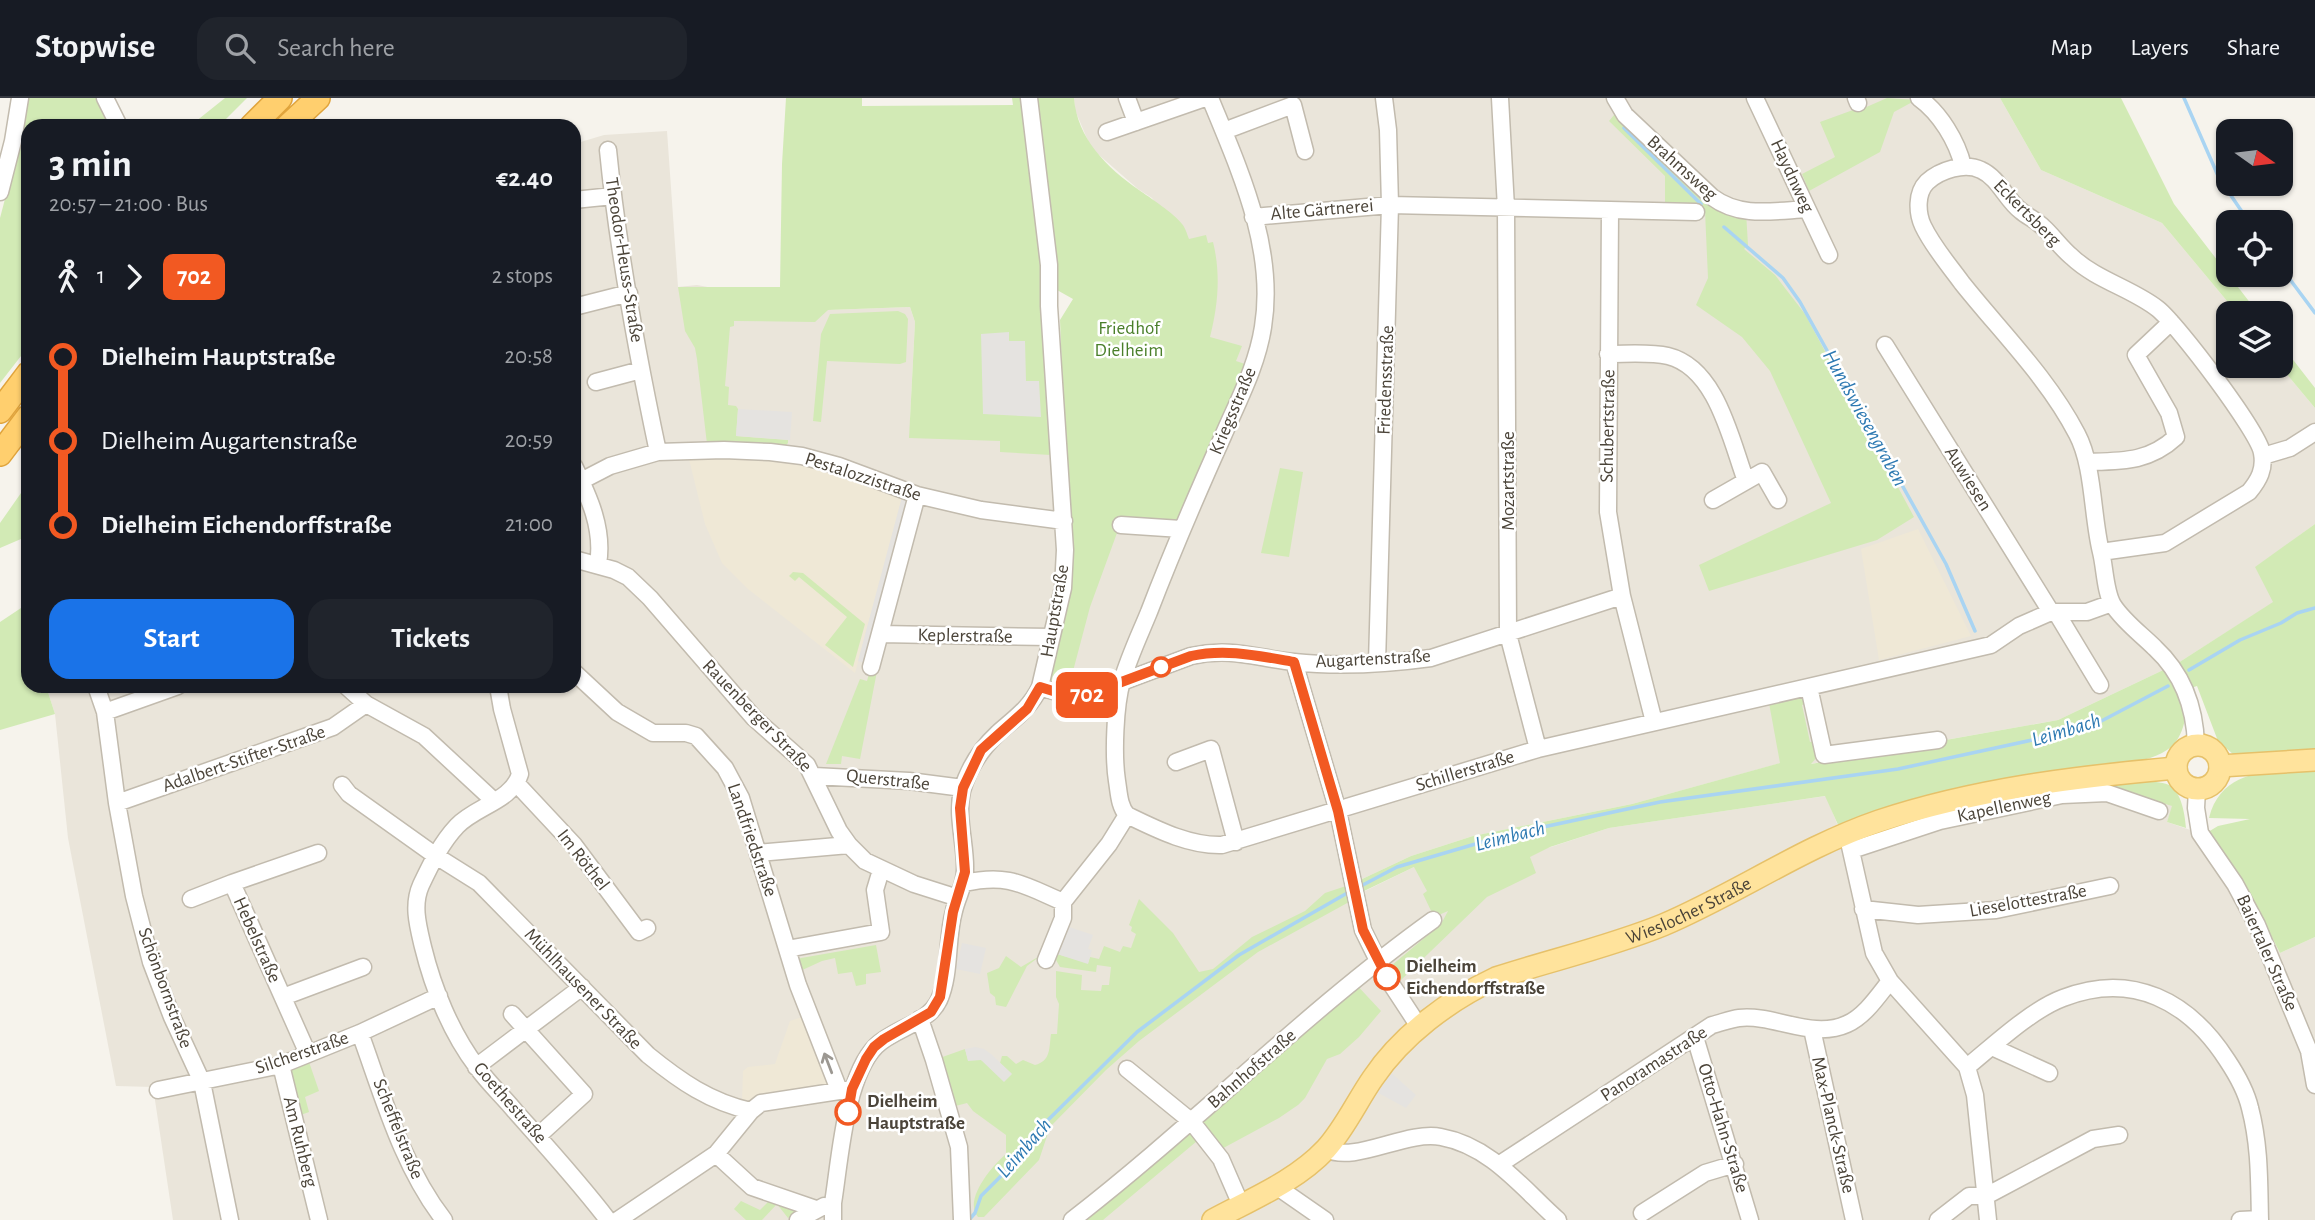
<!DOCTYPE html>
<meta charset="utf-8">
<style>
body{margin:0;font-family:"Alegreya Sans",sans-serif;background:#20242c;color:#f1f3f6;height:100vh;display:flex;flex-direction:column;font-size:26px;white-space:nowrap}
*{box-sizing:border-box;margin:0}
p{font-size:23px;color:#9ea1a6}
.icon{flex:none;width:38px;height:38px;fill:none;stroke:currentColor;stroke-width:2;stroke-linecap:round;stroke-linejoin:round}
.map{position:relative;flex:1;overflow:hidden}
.side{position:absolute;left:21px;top:21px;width:560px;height:574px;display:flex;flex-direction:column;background:#171b24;border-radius:21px;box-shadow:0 2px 5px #0004}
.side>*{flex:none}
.badge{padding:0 14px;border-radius:10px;font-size:24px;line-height:46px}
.needle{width:46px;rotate:104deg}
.fabs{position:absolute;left:2216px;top:21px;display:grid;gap:14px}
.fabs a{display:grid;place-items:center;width:77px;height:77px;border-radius:14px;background:#171b24;box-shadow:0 2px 5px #0004;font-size:35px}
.map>.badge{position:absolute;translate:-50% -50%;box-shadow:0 0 0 4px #fff}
.legs{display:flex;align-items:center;gap:10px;height:77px;padding:0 28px;font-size:23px}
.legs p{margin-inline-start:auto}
.headline{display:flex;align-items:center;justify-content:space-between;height:119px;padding:0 28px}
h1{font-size:38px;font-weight:700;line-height:52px}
.action{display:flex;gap:14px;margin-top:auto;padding:14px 28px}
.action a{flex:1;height:80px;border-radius:21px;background:#1a73e8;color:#fff;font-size:28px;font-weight:700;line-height:80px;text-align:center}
.action a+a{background:#20242c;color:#f1f3f6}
ul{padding:0 28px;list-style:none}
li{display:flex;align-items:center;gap:24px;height:84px;font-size:26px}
li i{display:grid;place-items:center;width:10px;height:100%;margin:0 9px;background:currentColor}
li i::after{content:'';width:18px;height:18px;margin:-9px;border:5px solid;border-radius:50%;background:#171b24}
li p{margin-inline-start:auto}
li:first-child i{background:linear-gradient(#0000 50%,currentColor 0)}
li:last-child i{background:linear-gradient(currentColor 50%,#0000 0)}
header{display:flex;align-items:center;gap:42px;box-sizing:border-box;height:98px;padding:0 35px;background:#171b24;border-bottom:2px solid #363941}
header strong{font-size:33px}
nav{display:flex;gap:38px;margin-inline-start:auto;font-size:24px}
.search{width:490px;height:63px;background:#20242c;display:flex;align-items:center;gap:18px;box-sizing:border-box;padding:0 24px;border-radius:21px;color:#9ea1a6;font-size:26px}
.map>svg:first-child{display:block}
.residential{fill:#eae5da}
.education{fill:#efe8d6}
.green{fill:#d2eab5}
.parking{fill:#e5e3e0}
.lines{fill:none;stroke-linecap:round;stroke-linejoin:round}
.stream{stroke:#a9d4f2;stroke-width:3.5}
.minor-casing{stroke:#c2bbae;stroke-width:19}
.major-casing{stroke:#e6c16a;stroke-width:24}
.highway-casing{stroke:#e0a43c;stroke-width:26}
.minor{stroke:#fff;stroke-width:16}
.major{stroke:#ffe39c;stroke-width:21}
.highway{stroke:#ffcf6e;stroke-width:23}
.oneway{stroke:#9c9892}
.line-1-casing{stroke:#fff;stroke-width:16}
.line-1{stroke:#f25922;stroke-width:10}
.stop-1-dot{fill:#fff;stroke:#f25922;stroke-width:3.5}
.labels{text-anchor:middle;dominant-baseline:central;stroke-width:5;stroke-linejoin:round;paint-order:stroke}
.street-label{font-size:19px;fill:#4b4439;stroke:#fff}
.park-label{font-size:19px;fill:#4a7f2a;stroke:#fff}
.stop-label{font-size:19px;font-weight:bold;fill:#4b4439;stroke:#fff;text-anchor:start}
.water-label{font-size:21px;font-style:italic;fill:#2e7ab2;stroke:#fff}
</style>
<header>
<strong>Stopwise</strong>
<div class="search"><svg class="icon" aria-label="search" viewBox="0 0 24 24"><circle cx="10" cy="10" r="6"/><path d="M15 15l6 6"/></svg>Search here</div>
<nav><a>Map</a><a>Layers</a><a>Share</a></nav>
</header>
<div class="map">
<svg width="2315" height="1122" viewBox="0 0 2315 1122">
<rect width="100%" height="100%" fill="#f6f3ec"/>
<path class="residential" d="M1074 0H2000L2041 72 2162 125 2237 215H2228V268H2280L2315 310V426L2256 469 2274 504 2178 565 2058 622 1810 666 1781 665 1632 706 1473 738 1411 758 1360 782 1363 794 1414 769 1551 749 1609 730 1826 698 1842 738 1855 744 2059 694 2165 704 2173 708 2167 724 2199 735 2208 733 2246 788 2280 855 2315 839V1122H173L153 989 116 988 68 740 55 616 46 588H574V46L604 37 667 33 678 189 697 187 828 212 910 209 915 224 910 321 1050 324 1188 150 1152 100 1138 91 1091 50 1075 12Z"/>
<path class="education" d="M687 353 770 354 904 392 855 575 748 491 722 465 705 426Z
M1918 431 1971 538 1879 562 1861 451Z
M805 918 830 987 742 1004 743 973 748 969 775 966 790 923Z"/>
<path class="green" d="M29 0H98L113 28H28V249L0 285V120L20 44Z
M225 0H247L219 28H190Z
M786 0H862V8L1013 7 1012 0H1024L1039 115 1051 357 1000 354V343L909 340 915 224 910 209 828 212 815 224 734 223V228L730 229 725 288 729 289 728 307 736 308 738 311 736 338 788 342V345L785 348 707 346 697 261 695 250 685 233 678 189H780L782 66Z
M1035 0H1074C1077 40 1107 70 1139 92 1149 99 1175 116 1182 126 1185 129 1187 136 1189 141L1206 137 1208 145 1213 144C1221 176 1218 207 1210 239L1242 248 1236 263 1248 267 1177 426 1121 424 1090 509 1068 592 1056 587 1049 581 1066 375 1060 222 1073 201 1057 192Z
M1887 0 1916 2 1894 14 1880 54 1809 93 1802 76 1835 59 1820 24 1853 12 1855 14Z
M2000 0H2121L2174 106 2258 215H2237L2162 125 2041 72Z
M1619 11 1712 99 1746 114 1748 147 1744 151 1775 177 1805 216 1914 419 1877 442 1709 493 1699 467 1831 405 1770 273 1742 239 1696 207 1708 180 1705 113 1665 114V78L1609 23Z
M898 213 905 216 908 221 906 264 900 266 827 263 821 324 813 323 821 236 830 216Z
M2280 245 2315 290V310L2280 268Z
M1280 370 1303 374 1289 459 1261 455Z
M28 385V438L0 450V425Z
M2315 426V657H2234L2218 643 2197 588 2191 590C2186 609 2187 635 2171 649 2150 667 2105 667 2078 673 1998 691 1919 710 1839 729L1825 698 1609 730 1550 749 1530 759 1536 775 1487 799 1401 882 1391 868 1441 826 1448 813 1434 819 1423 796 1427 793 1414 769 1362 794 1360 782 1411 758 1473 738 1632 706 1780 665 1769 605 1806 597 1810 605 1802 607 1810 644 1818 643V658L1811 666 2058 622 2178 565 2273 504 2255 469Z
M793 474 803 475 865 526 853 569 825 547 847 519 799 479 795 483 789 478Z
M21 510 28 531V588H46L55 616 0 632V524Z
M877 546 879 563 860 661 842 658 841 666H826L860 581 867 583Z
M2315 671V839L2280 855 2246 788 2208 734 2218 728 2250 721 2209 720C2222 669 2272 673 2315 671Z
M2146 682C2153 684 2163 684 2169 687 2182 694 2185 718 2186 730L2167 724 2172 708 2156 703 2146 706 2113 695 1964 706Z
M1346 788 1349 804 1258 854 1139 943 1106 972 1050 1029 1039 1062 984 1119H978C963 1102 992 1068 1006 1056V1037L973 1013 967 1005 948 1010 934 962 965 951 968 962H981L1012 976 1000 965 1002 958H1007L1016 966 1023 962 1035 967C1051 963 1049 950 1051 936H1057L1059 906 1056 899V873L1082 877 1081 892 1101 893 1102 887H1109L1111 869 1097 867 1096 874 1060 869 1056 862 1057 856 1088 865 1090 859 1099 861 1104 848 1120 854 1123 848 1131 850 1136 836 1131 833 1132 829 1129 827 1139 801 1173 835 1199 874 1213 871 1252 839 1305 813 1325 795Z
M876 847 881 874 866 876V886L856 888 852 874 838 876 835 860 822 863 798 874V861L801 860Z
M1043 856 1027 868 1006 909 996 907 995 899 990 895 987 875 999 870 1006 858 1021 869Z
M1353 883 1381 913 1359 939 1340 956 1327 961 1305 1000 1298 1007 1279 1020 1216 1054 1203 1038 1103 1122H1072Z
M308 961 319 993 305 999 309 1014 298 1018 289 970Z
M770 1102 804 1109 788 1120 777 1106 762 1122H746L734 1111 741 1103 760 1112Z"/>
<path class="parking" d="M1009 234V243H1025L1026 283H1039L1041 319 983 316 981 236Z
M738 311 792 314 790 342 736 338Z
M902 399 912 402 868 566 858 563Z
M1066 828 1093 837 1088 851 1092 852 1088 866 1057 856Z
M962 845 986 850 980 876 956 871Z
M975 949 984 951 991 956 1012 976 1004 984 981 962 968 963 965 951Z
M1388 972 1416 997 1406 1010 1373 992Z"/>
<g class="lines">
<path class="stream" d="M2184 0 2219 80 2249 124
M1624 30 1701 106
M1724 129 1783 180 1800 204 1946 466 1975 533
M2280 168 2315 215
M2189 572 2240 542 2281 525 2297 515 2315 510
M1359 789 1397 769 1506 737 1660 704 1898 671 2088 630 2168 588
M969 1122 975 1115 981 1098 1034 1045 1048 1022 1137 934 1239 857 1349 794"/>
<g class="minor-casing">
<path id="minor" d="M105 0 119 28
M1127 0 1136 24
M1500 0 1506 110 1508 536 1538 651
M1615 0 1625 17 1712 99C1740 120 1773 113 1807 111
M1755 0 1829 157
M1856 0 1858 5
M1919 0C1940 15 1957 43 1963 68
M1224 33 1293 7 1305 53
M1107 34 1205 0
M608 52C618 154 637 255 658 354
M0 94 13 43 20 0
M574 102 613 98
M1610 113 1608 414 1622 498 1654 624
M1253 119 1390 107 1696 114
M574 209 629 195
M1885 247 2051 514
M1608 256C1628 256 1650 254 1668 258 1717 270 1731 343 1746 383
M596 284 641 272
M2263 358 2290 350 2315 334
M2087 364C2123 363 2149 364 2176 339L2169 315 2136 257 2171 224
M574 368C589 399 604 431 598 466
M581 383 610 368 658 354 724 352 770 354 802 358 839 368 917 397 981 412 1064 423
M1713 402 1762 374 1778 402
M1121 427 1181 431
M2101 454C2092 418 2094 368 2077 336 2048 280 2001 234 1962 185 1949 167 1933 149 1923 128 1917 115 1916 95 1927 84 1940 72 1965 64 1981 72 1999 80 2006 102 2021 113 2028 119 2036 122 2043 129 2053 138 2061 150 2072 159 2096 182 2133 191 2158 211 2177 226 2259 334 2262 355 2265 371 2259 382 2249 394L2165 445 2101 454C2105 470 2105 494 2113 507 2124 524 2141 536 2155 550 2183 576 2195 610 2196 647
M574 461 614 472 628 479 650 500 754 620 807 667 839 733 849 747 865 763 914 786 958 800
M2056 514 2100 587
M880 536 1051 539
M1294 564 1338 713 1363 832 1384 875 1420 930
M1377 565 1390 107 1388 32 1384 0
M871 569 917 397
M574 574 617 614 653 635H686L696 638 725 670 741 700 798 887 839 992
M96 588 105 614 117 705 134 798 151 864 172 919 202 984 230 1122
M346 588 366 606 424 638 493 702
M498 588 502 611 520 676C512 703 476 708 457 728 441 745 431 766 421 787 412 807 418 828 423 849 433 890 451 935 477 969 488 985 503 998 515 1013 547 1049 579 1084 608 1122
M1040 589 1066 597 1084 598 1191 558C1231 549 1256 560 1294 564 1339 569 1387 566 1431 560L1622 498
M1809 589 1824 657 1938 642
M105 614 178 588
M1176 664 1211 651 1236 744
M814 678 909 683 963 690
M517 686 574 747 639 834 647 830
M342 687 349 696 436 758 479 785 648 957C680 983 710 1004 751 1013L761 1005 852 991
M2197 691 2196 710 2200 735 2235 786 2257 827 2309 953 2315 987
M117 705 333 629 366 606
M1127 717C1156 731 1189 748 1222 747L1538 651 1991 547 2019 528 2051 514H2087L2112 505
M1127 717C1119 708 1119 695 1117 683 1113 657 1115 607 1122 583 1129 559 1140 536 1149 514 1172 454 1197 396 1223 338 1238 303 1257 268 1263 229 1276 150 1239 71 1210 0
M1847 735 1874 855 1890 883 1967 969 1975 997 1988 1122
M1852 752 1940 723 2062 697 2107 695 2159 713
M758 755 849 747
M232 785 318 755
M964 785C1009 775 1023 787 1063 804L1109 746 1127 717
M191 801 232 785 308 956
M1863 811 1918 817 1996 812 2110 788
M787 851 881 834 875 792 881 772
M1046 862 1063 820V804
M283 899 363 869
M512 916 584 996 538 1038
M920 921 934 962 959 1049 962 1122
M1812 931 1854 1122
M360 935C383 998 402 1068 444 1122
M1695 939 1750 1122
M1992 949 2049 975
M281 967 319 1122
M476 969 582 889
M1967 969C1994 947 2031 912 2063 900 2132 873 2189 903 2227 962 2237 977 2246 993 2250 1010 2260 1048 2259 1084 2260 1122
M1127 971 1192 1024 1221 1061 1241 1107
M158 992 281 967 360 935 439 898
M1326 1051C1355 1066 1406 1032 1441 1039 1491 1048 1523 1091 1558 1122
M716 1056 752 1089 816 1111
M1500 1066 1712 927C1721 925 1730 921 1739 920 1775 916 1812 942 1847 926 1865 918 1878 898 1890 883
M1276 1088 1325 1122
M1642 1115 1705 1075 1735 1066
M618 1122 716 1056 751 1013
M798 1122 824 1108
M833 1122V1105C840 1062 845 979 876 948 894 930 928 926 939 902 951 875 946 841 954 813 957 799 965 787 965 772 966 747 956 719 962 693 968 671 981 651 998 635 1015 620 1030 610 1040 589L1063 490 1065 452 1049 208V167L1029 0
M1072 1122C1196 1026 1306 913 1433 822
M1938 1122 1969 1098H1986L2093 1041 2119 1037
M2240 1122 2260 1121"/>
</g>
<g class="major-casing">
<g id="major">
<circle cx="2198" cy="669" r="22"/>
<path d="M2220 668 2315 662"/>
<path id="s1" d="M1213 1122C1252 1101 1296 1083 1326 1051 1345 1030 1357 1003 1373 980 1402 937 1449 902 1496 880 1551 862 1609 849 1663 827 1736 796 1803 749 1879 723 1976 691 2075 679 2176 670"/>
</g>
</g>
<g class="highway-casing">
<path id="highway" d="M252 28 280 0
M288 28 318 0
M0 313 28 276
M0 356 28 319"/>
</g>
<use href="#minor" class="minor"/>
<use href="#major" class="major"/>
<use href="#highway" class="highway"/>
</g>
<defs><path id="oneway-shaft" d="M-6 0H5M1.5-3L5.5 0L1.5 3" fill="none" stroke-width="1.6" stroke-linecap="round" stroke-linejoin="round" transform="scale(1.75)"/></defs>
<use class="oneway" href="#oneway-shaft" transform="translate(828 965) rotate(-111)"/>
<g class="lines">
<g class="line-1-casing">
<path id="line-1" d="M848 1014 852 991 866 961 874 949 884 941 931 914 940 899 953 814 965 774 960 710 963 690 981 652 1027 611 1040 589 1066 597 1084 598 1191 558C1226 550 1259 558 1294 564L1338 713 1363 832 1387 879"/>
</g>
<use href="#line-1" class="line-1"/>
</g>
<g class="stop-1-dot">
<circle cx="1161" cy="569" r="9"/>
<circle cx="1387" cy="879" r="12"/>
<circle cx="848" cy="1014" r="12"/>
</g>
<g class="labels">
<g class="street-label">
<text transform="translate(1682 70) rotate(42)">Brahmsweg</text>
<text transform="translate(1792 78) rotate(65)">Haydnweg</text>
<text transform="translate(1322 112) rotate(-5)">Alte Gärtnerei</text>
<text transform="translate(2027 115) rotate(45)">Eckertsberg</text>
<text transform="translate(624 162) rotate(81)">Theodor-Heuss-Straße</text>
<text transform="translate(1386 282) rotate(-88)">Friedensstraße</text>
<text transform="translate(1233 313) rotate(-67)">Kriegsstraße</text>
<text transform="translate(1608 328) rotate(-89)">Schubertstraße</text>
<text transform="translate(863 379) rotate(18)">Pestalozzistraße</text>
<text transform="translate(1968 381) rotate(58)">Auwiesen</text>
<text transform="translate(1508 383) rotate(-90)">Mozartstraße</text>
<text transform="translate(1055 513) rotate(-80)">Hauptstraße</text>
<text transform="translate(965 538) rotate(1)">Keplerstraße</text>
<text transform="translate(1373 561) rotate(-3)">Augartenstraße</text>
<text transform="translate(757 618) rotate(46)">Rauenberger Straße</text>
<text transform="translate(244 661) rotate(-19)">Adalbert-Stifter-Straße</text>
<text transform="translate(1465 673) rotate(-17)">Schillerstraße</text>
<text transform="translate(888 682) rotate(6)">Querstraße</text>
<text transform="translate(2004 709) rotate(-12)">Kapellenweg</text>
<text transform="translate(752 742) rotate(71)">Landfriedstraße</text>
<text transform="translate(583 762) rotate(52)">Im Röthel</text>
<text transform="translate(2028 803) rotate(-10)">Lieselottestraße</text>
<text stroke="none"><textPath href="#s1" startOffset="584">Wieslocher Straße</textPath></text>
<text transform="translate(257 842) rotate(66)">Hebelstraße</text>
<text transform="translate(2267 855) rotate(66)">Baiertaler Straße</text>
<text transform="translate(165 890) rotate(70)">Schönbornstraße</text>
<text transform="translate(583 891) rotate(46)">Mühlhausener Straße</text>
<text transform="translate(302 955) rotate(-19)">Silcherstraße</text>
<text transform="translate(1654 966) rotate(-33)">Panoramastraße</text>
<text transform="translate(1252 971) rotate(-41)">Bahnhofstraße</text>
<text transform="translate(510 1005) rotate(49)">Goethestraße</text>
<text transform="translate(1833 1027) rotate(77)">Max-Planck-Straße</text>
<text transform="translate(1723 1030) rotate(73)">Otto-Hahn-Straße</text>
<text transform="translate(398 1031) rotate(68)">Scheffelstraße</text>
<text transform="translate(300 1044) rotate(76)">Am Ruhberg</text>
</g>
<g class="park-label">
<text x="1129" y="230">Friedhof<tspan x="1129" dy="22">Dielheim</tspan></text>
</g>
<g class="stop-label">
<text x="1406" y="868">Dielheim<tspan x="1406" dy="22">Eichendorffstraße</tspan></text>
<text x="867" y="1003">Dielheim<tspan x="867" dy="22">Hauptstraße</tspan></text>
</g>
<g class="water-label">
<text transform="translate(1865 320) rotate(61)">Hundswiesengraben</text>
<text transform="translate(2066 632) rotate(-17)">Leimbach</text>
<text transform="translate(1510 738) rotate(-14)">Leimbach</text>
<text transform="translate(1024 1050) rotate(-49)">Leimbach</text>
</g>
</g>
</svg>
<div class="fabs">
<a><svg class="needle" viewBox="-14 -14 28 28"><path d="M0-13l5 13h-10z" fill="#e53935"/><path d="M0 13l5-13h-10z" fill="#9ea1a6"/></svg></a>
<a><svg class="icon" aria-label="locate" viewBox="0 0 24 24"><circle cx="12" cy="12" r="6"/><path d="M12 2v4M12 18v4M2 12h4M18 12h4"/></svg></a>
<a><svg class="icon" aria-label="layers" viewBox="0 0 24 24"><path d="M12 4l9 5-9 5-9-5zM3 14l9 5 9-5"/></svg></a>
</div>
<b class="badge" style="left:1087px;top:597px;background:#f25922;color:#fff">702</b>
<section class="side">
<div class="headline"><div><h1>3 min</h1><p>20:57 – 21:00 · Bus</p></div><b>€2.40</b></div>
<div class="legs"><svg class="icon" aria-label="walk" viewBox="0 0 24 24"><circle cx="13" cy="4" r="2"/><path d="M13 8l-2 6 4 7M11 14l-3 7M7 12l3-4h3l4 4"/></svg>1<svg class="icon" aria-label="forward" viewBox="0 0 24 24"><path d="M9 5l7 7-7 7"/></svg><b class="badge" style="background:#f25922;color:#fff">702</b><p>2 stops</p></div>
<ul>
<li><i style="color:#f25922"></i><b>Dielheim Hauptstraße</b><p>20:58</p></li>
<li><i style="color:#f25922"></i><span>Dielheim Augartenstraße</span><p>20:59</p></li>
<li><i style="color:#f25922"></i><b>Dielheim Eichendorffstraße</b><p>21:00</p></li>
</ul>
<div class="action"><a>Start</a><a>Tickets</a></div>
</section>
</div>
